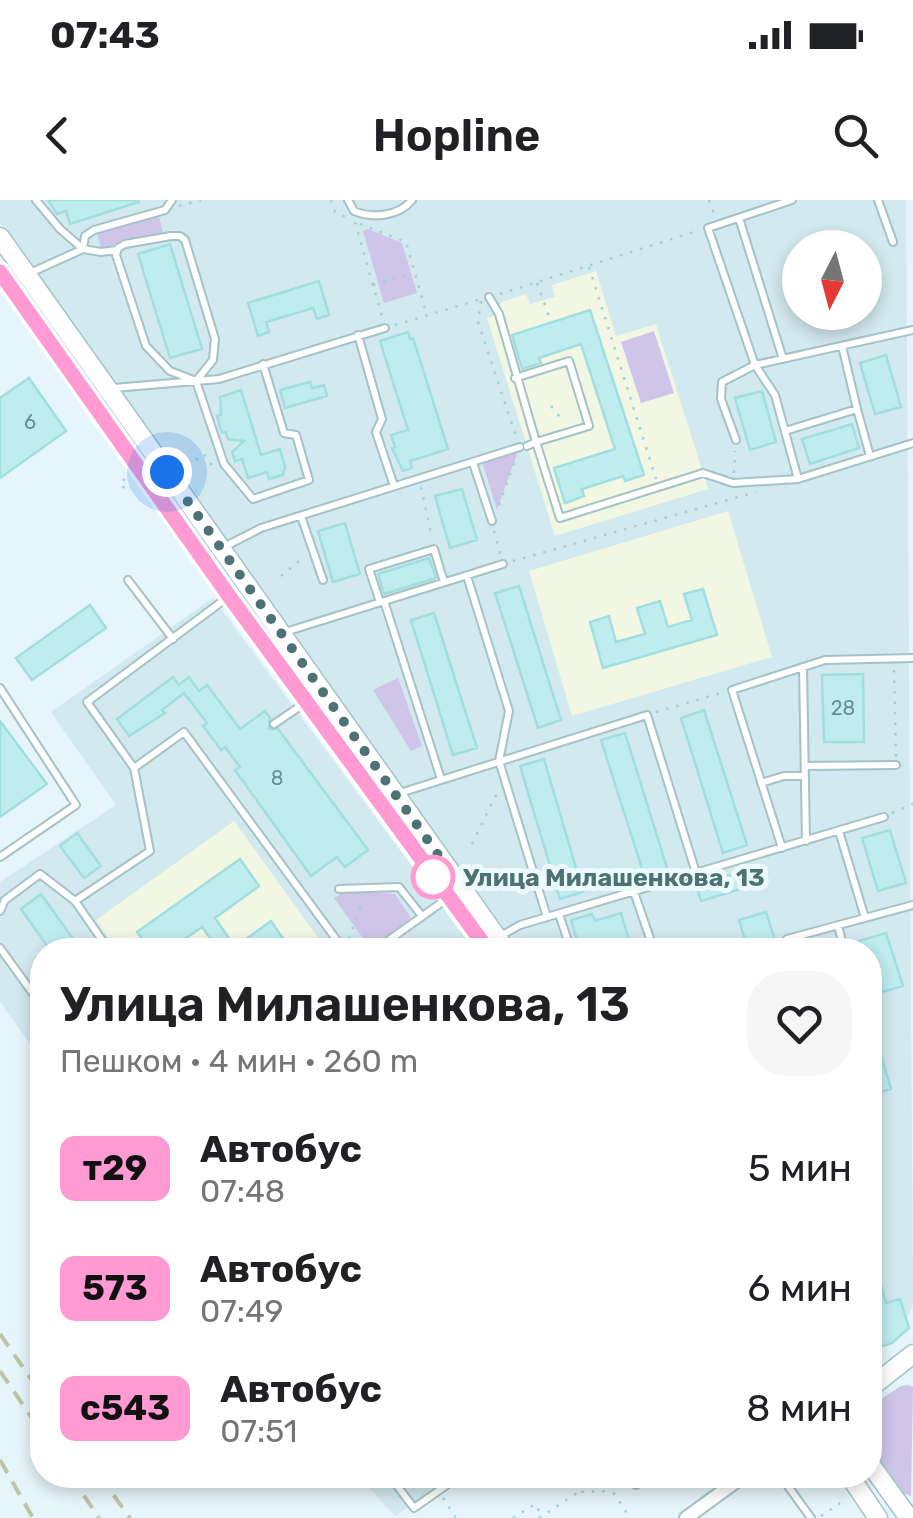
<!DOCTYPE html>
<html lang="ru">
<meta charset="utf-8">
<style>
body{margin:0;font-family:Rubik,sans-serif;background:#f6f6f6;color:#202124;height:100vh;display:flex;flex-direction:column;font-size:38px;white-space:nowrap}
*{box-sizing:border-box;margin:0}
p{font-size:32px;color:#757577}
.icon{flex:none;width:55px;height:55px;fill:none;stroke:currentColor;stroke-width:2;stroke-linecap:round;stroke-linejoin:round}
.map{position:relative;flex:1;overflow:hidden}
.sheet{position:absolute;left:30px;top:738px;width:852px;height:550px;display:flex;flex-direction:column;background:#fff;border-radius:40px;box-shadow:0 5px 15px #0003}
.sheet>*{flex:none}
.badge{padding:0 20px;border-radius:15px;font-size:35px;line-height:65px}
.needle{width:65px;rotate:186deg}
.buttons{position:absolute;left:782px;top:30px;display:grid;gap:20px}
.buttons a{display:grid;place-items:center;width:100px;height:100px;border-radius:50%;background:#fff;box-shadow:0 5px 15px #0003;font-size:50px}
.you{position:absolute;width:50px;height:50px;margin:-25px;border:8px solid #fff;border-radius:50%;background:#1a73e8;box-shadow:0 0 0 15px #1a73e833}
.map>.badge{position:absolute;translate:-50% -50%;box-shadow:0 0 0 5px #fff}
.round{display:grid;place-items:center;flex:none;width:105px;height:105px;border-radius:40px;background:#f6f6f6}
.summary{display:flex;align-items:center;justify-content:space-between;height:170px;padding:0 30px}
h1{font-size:48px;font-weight:600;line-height:75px}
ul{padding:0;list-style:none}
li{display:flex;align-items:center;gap:30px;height:120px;padding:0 30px}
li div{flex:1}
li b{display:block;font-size:38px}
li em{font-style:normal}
li .badge{min-width:110px;font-weight:700;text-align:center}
.status{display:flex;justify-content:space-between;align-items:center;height:70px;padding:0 50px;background:#fff;direction:ltr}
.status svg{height:28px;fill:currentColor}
header{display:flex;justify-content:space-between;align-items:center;height:130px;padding:0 30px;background:#fff;font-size:45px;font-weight:600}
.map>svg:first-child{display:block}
.residential{fill:#d2e9ef;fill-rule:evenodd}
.education{fill:#f1f7e3}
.green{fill:#cec5e8}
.building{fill:#bfecef;stroke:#a1dee0;stroke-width:2.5}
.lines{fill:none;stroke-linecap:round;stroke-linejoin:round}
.lane-casing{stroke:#a5c2c5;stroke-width:10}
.street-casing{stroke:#a5c2c5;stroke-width:16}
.secondary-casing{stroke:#a3c4c8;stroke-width:21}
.path{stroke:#a2d1d4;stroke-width:2.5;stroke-dasharray:2.5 8;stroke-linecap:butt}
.lane{stroke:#fff;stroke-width:6}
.street{stroke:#fff;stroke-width:12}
.secondary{stroke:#fff;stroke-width:18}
.rail{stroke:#bec4a5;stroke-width:4;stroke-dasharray:15 10;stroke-linecap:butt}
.line-casing{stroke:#fff;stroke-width:22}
.line{stroke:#ff9ad2;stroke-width:15}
.walk{stroke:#4c7273;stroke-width:10;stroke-dasharray:0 18}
.stop-dot{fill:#fff;stroke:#ff9ad2;stroke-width:5}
.labels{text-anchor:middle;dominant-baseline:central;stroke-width:10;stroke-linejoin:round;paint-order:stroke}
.number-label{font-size:20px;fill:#699092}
.stop-label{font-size:25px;font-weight:bold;fill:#4c7273;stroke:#ecf9fe;text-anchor:start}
</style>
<div class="status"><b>07:43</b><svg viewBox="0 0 49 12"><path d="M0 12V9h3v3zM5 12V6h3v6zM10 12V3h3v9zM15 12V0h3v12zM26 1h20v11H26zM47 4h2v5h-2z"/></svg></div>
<header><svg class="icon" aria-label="back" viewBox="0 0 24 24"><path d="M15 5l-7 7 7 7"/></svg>Hopline<svg class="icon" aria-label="search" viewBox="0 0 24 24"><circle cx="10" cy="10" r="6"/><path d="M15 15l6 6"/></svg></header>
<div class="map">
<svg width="913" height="1318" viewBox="0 0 913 1318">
<rect width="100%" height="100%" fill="#e6f5fb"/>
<path class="residential" d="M0 0H906L913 1104 903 1129 870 1155V750H516L0 23ZM800 48H865V112H800Z
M213 398 474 750H42V861L0 802V682L116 605 51 512Z
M357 1275H456L395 1316Z"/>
<path class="education" d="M596 71 616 136 656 124 708 289 555 336 487 118 499 114 501 102 526 94 530 104 555 97 552 85Z
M728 311 772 457 572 516 529 371Z
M234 621 327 750H117L96 720Z"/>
<path class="green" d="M159 16 163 34 101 48 97 32Z
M368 29 402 43 417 93 384 103 363 31Z
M654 131 674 193 641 203 621 142Z
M519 248 497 310 482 261Z
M398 478 422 546 411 551 373 490Z
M346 691 395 694 411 718 370 748 334 698Z
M908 1185 913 1187 911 1296 903 1293 870 1246V1206L901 1186Z"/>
<path class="building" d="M48 0H138L139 2 70 24 66 11 57 14Z
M170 44 202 149 170 158 138 54Z
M319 81 329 115 317 119 313 108 266 122 269 132 258 136 248 103Z
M590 110 644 275 625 281 623 276 582 289 584 296 565 303 554 268 615 249 581 144 539 158 541 163 522 169 512 135Z
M408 132 410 139 413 138 448 249 410 261 412 268 403 271 392 248 395 247 391 235 408 230 380 141Z
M886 155 901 207 875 214 860 163Z
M29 178 66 231 0 278V198Z
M310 182 312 188 324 185 327 196 285 208 280 190Z
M241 190 261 255 280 249 285 267 283 275 269 279 267 272 248 278 242 259 235 261 232 252 244 241 228 239 226 232 222 233 217 216 221 215 220 197Z
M762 191 776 242 750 250 735 198Z
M852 224 859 248 810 264 802 239Z
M462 289 477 340 450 348 435 296Z
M345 323 360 374 333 382 318 331Z
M429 358 436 378 384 394 378 374Z
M519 386 561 520 538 528 495 393Z
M703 389 717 435 603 468 590 422 609 416 616 442 645 434 637 408 660 401 668 427 692 420 684 394Z
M90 405 106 428 32 480 16 458Z
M434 413 477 548 453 555 411 420Z
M863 474 864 542H824L822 475Z
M173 477 179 485 189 477 199 491 207 485 240 529 265 511 270 518 269 529H278L368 650 345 667 337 657 311 676 235 570 240 567 225 547 221 550 203 526 207 523 184 493 162 510 165 513 129 536 117 519Z
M704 510 747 645 723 653 681 518Z
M0 521 47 584 0 617Z
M625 533 667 668 644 675 601 540Z
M544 559 583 692 560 699 520 566Z
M890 630 906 683 878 691 862 638Z
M77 633 101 666 84 678 60 646Z
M240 659 259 686 215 718 235 747 271 721 284 740 270 750H219L202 727 169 750H150L137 732Z
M740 672 744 688 701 701 696 685Z
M41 694 81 750H50L21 709Z
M766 712 778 750H748L739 720Z
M621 713 632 750H580L571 720 592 714 595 721Z
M886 733 903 786 875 794 870 777V750H862L859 741Z
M873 829 891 889 870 895V830Z
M870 1057H873L886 1103 900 1099 909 1128 892 1143 870 1150Z"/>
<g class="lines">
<g class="lane-casing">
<path id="lane" d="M36 0 60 29 83 49 85 36 94 30 165 10 172 0
M348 0 354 11C373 19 399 16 412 0
M792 0 708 28 755 165 775 195 798 279 913 243
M878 0 893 42
M739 18 783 159
M171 36H180L185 40 215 139 213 160 196 181 170 171 146 146 116 55 118 48 125 44Z
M30 73 83 49 101 52 117 50
M489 97 499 114 536 242 527 246
M358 135 382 219 376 232 394 286
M842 146 857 209
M515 178 569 161 589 226 536 242 560 318 703 273 733 283 798 279
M196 181 224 264 253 299 309 280 296 235 284 233 263 164
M114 188 219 179 385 128
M785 231 857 209 870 256
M736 240 721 199 722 182 755 165 913 130
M473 263 492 321
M301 316 323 380
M222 348 261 328 520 247
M467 376 509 511 499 561 547 717
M128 380 173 439
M384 401 441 579
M380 402 369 369 434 349 444 382
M282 433 503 364
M803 467 806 641
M0 488 76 605 0 657
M274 524 305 503
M805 566 896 565
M134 568 184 532 344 750
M761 583 784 576H805
M400 593 647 515 696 673
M839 631 865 718
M782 648 732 490 825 460 913 458
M339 689 399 687 422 716
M634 692 654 750
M75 701 109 750
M0 711 5 700 40 674 75 701 150 651 134 568 87 502 228 397
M559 714 571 750
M838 725 844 750
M499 737 520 725 884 617
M787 739 913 705
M0 748 42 806
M375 750 448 698
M389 1275 414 1308 461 1275
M780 1275 811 1318
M636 1285 650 1275"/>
</g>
<g class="street-casing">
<path id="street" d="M686 1318 745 1275"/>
</g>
<g class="secondary-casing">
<path id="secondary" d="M0 37 506 750
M0 72 229 396 488 750
M870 1188 913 1154
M870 1264 909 1318
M849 1275 878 1318"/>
</g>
<path class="path" d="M331 0 335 12 348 18
M709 0 714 14
M179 6 201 0
M355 22 383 120
M360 24 406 42 426 112
M589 67 656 279
M537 83 551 122
M373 85 413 73
M500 94 697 31
M481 101 478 122 516 236
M395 125 478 100
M551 206 564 222
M196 260 204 254 212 265
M734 273 735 251
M125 279 120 283 128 293
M421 287 432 338
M499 305 515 261
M494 331 501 357
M513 361 756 292
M281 376 304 357
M894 470 896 557
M656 512 721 493
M892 613 913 604
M472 644 497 593
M349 739 363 700
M583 1275 578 1292 613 1291
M602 1275 630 1318
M411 1286 427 1275
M443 1298 456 1318
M821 1316 840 1303
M513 1318 535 1304 541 1314
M539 1318 577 1293"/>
<use href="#lane" class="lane"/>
<use href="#street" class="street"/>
<use href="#secondary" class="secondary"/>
<path class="rail" d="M0 1134 42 1195
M0 1171 42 1233
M0 1260 33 1318
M70 1275 99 1318
M99 1275 130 1318"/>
</g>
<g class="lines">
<g class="line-casing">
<path id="line" d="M0 72 229 396 488 750"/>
</g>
<use href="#line" class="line"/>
<path class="walk" d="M167 272 446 666 433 677"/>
</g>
<circle class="stop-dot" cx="433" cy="677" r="20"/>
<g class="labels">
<g class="number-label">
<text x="30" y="222">6</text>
<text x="843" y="508">28</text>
<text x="277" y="578">8</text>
</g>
<g class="stop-label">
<text x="463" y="677">Улица Милашенкова, 13</text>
</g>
</g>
</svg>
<div class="buttons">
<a><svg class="needle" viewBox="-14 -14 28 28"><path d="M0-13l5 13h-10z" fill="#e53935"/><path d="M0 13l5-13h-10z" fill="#757577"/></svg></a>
</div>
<div class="you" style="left:167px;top:272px"></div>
<section class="sheet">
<div class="summary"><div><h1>Улица Милашенкова, 13</h1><p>Пешком · 4 мин · 260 m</p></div><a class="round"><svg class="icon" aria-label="heart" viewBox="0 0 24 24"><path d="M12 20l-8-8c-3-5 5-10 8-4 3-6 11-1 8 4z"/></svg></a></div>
<ul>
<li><span class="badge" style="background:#ff9ad2;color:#111">т29</span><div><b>Автобус</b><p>07:48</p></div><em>5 мин</em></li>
<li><span class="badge" style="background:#ff9ad2;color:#111">573</span><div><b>Автобус</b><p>07:49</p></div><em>6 мин</em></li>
<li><span class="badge" style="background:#ff9ad2;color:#111">с543</span><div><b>Автобус</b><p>07:51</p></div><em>8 мин</em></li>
</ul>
</section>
</div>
